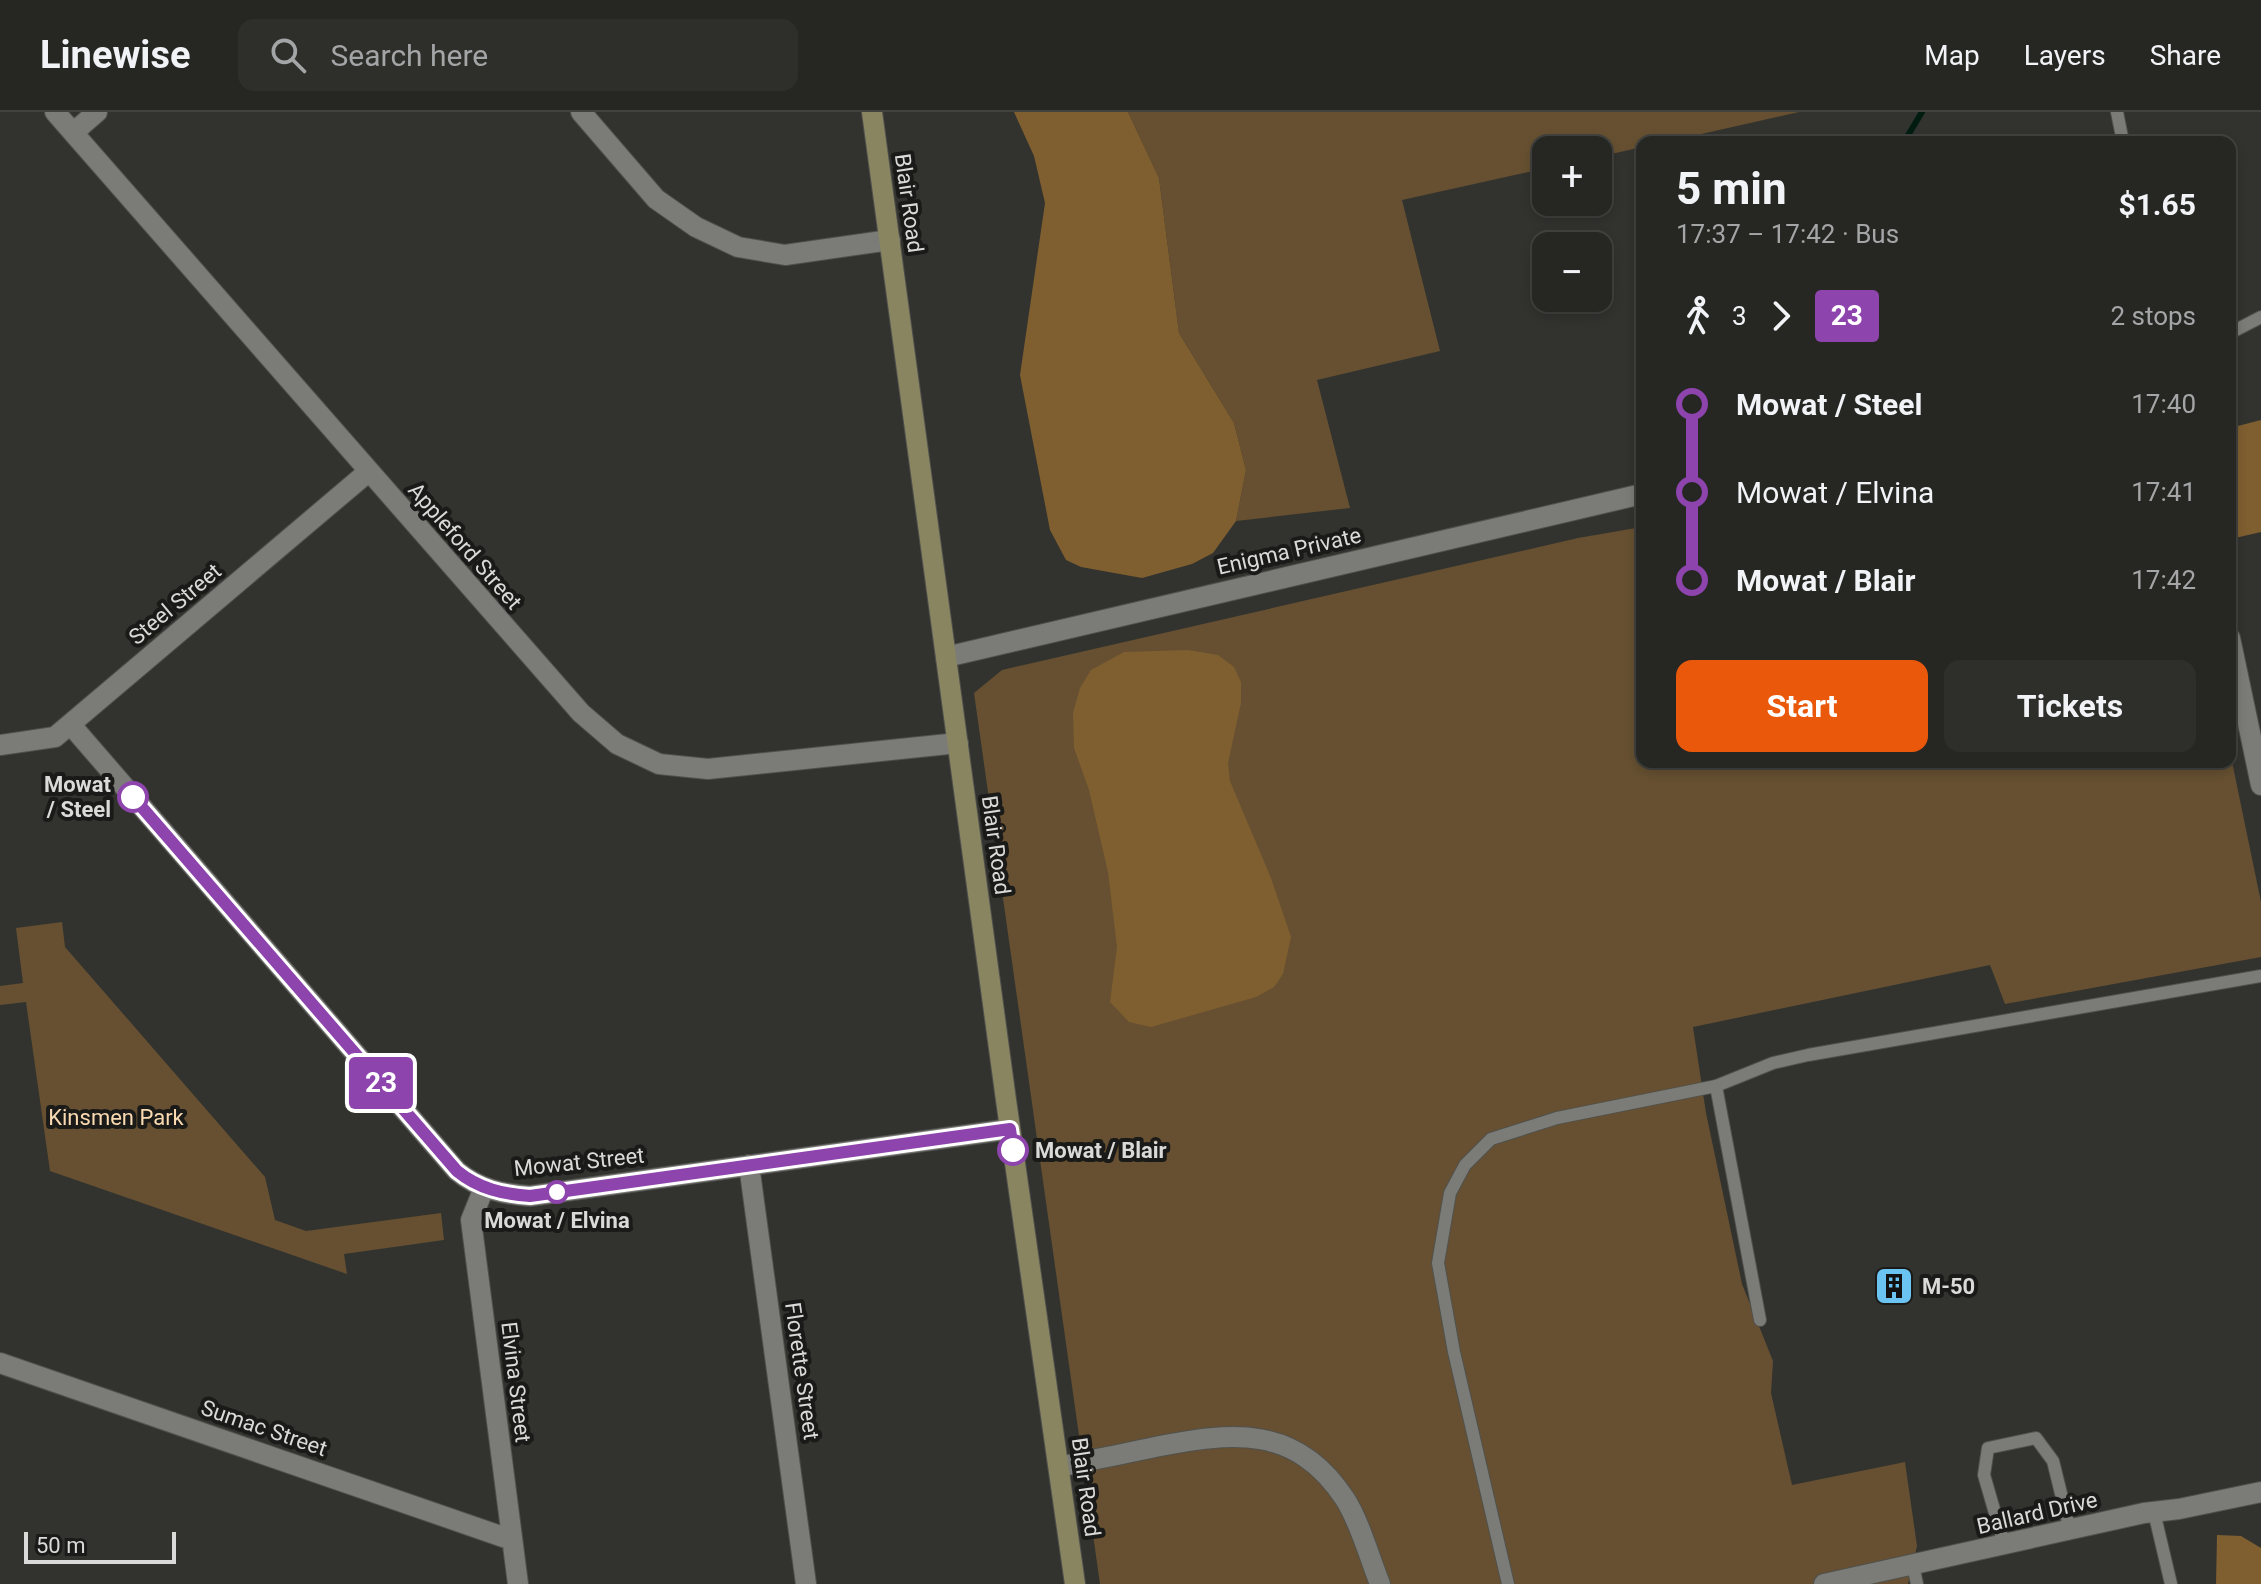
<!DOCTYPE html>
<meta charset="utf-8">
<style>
body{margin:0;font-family:Roboto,sans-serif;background:#2e2e2b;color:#f1f3f6;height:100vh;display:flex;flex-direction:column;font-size:30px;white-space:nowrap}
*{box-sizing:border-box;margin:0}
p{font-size:26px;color:#a4a5a6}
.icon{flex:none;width:44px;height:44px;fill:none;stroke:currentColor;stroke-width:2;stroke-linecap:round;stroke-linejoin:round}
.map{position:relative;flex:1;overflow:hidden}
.panel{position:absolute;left:1636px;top:24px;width:600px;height:632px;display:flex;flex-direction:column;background:#262623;border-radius:16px;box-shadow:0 4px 12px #0003,0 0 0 2px #424341}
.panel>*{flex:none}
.badge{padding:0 16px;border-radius:6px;font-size:28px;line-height:52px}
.tools{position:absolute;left:1532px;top:24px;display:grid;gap:16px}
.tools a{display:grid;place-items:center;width:80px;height:80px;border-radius:16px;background:#262623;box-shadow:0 4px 12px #0003,0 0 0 2px #424341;font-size:40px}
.scale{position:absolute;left:24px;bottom:20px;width:152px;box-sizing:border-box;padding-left:8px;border:4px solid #dadbd9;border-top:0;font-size:22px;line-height:28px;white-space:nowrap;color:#dadbd9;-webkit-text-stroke:6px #1a1a18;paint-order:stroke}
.map>.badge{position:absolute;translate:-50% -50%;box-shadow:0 0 0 4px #fff}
.legs{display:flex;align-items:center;gap:12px;height:88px;padding:0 40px;font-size:26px}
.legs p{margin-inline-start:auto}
.head{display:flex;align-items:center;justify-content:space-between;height:136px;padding:0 40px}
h1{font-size:44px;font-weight:700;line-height:60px}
.action{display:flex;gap:16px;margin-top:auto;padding:16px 40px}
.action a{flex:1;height:92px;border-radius:16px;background:#ea580c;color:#fff;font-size:32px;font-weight:700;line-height:92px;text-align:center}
.action a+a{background:#2e2e2b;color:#f1f3f6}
ul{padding:0 40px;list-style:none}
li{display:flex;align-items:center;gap:28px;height:88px;font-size:30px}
li i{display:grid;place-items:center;width:12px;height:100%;margin:0 10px;background:currentColor}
li i::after{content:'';width:20px;height:20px;margin:-10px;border:6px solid;border-radius:50%;background:#262623}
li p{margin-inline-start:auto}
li:first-child i{background:linear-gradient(#0000 50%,currentColor 0)}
li:last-child i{background:linear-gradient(currentColor 50%,#0000 0)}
header{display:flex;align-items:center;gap:48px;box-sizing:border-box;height:112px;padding:0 40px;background:#262623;border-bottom:2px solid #424341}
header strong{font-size:38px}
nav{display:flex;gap:44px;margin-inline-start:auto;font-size:28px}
.search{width:560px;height:72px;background:#2e2e2b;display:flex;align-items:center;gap:20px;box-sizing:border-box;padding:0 28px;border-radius:16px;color:#a4a5a6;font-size:30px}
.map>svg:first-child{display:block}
.green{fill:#665031}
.forest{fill:#7f5f30}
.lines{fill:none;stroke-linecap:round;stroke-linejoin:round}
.stream{stroke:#001c11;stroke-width:6}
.service-casing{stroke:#50514d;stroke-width:14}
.minor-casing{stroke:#50514d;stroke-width:22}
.tertiary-casing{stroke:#50514d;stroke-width:22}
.secondary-casing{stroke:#50514d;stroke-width:22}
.service{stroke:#7b7c77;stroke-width:12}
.minor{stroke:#7b7c77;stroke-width:20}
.tertiary{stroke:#7b7c77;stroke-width:20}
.secondary{stroke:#8a8561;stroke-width:20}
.line-1-casing{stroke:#fff;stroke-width:18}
.line-1{stroke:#8e44ad;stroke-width:12}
.stop-1-dot{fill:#fff;stroke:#8e44ad;stroke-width:4}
.labels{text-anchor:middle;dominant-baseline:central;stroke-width:8;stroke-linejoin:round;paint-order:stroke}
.street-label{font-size:22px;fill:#dadbd9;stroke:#1a1a18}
.stop-label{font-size:22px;font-weight:bold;fill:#dadbd9;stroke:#1a1a18;text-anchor:end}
.park-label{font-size:22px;fill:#f9dab1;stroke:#1a1a18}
.poi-label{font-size:22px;font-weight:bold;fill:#dadbd9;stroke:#1a1a18;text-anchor:start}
</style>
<header>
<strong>Linewise</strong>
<div class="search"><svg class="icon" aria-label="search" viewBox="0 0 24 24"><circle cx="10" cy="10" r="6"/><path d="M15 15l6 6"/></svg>Search here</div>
<nav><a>Map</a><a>Layers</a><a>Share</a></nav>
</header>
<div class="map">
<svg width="2261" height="1472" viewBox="0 0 2261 1472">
<rect width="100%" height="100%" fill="#32332f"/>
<path class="green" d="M1128 0H1799L1666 30H1642V35L1598 45V38H1546V56L1402 88 1440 239 1317 268 1350 396 1236 409 1246 358 1234 311 1179 221 1159 66Z
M1642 415V650H2230V640L2261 790V845L2005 892 1990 853 1693 915 1706 1001 1742 1172 1773 1249 1771 1281 1792 1373 1905 1350 1917 1434 1908 1472H1100L974 581 1002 558 1578 426Z
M62 810 65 835 265 1065 275 1108 306 1119 441 1101 444 1128 344 1142 347 1162 50 1059 26 890 0 893V874L23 871 16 816Z"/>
<path class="forest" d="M1014 0H1128L1159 66 1179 221 1234 311 1246 358 1236 409 1213 441 1192 452 1142 466 1081 455 1066 448 1050 418 1020 263 1045 91 1034 44Z
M2261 308V420L2235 426 2230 406V316Z
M1188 538 1218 543 1234 555 1241 570V591L1228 651 1230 669 1271 766 1291 825 1283 862 1274 875 1256 885 1151 915 1129 910 1110 890 1117 835 1108 760 1089 678 1074 636 1073 601 1080 576 1091 558 1124 540Z
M2217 1423 2241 1424 2261 1436V1472H2216Z"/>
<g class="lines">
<path class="stream" d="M1904 30 1922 0"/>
<g class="service-casing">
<path id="service" d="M2117 0 2123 30
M2230 221 2261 205
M1716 974 1760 1208
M2154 1400 2171 1472
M2004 1432 1984 1363 1988 1336 2036 1326 2053 1349 2070 1418
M1913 1453 1917 1472
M1508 1472 1454 1240 1438 1151 1450 1081 1465 1053 1491 1027 1557 1006 1716 974 1773 951 1808 943 2261 864"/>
</g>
<g class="minor-casing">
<path id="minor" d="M581 0 656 87 696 115 738 135 785 143 890 128
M74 20 97 0
M2230 526 2261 673
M946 545 1642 382
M71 613 457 1059C479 1077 502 1082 530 1084L1010 1017
M0 633 55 625 368 360
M749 1053 806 1472
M484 1076 471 1108 518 1472
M0 1251 512 1428
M1059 1355C1091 1348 1123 1342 1155 1335 1232 1320 1296 1312 1345 1387 1359 1408 1370 1447 1380 1472
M1824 1472 2144 1401 2179 1397 2261 1380"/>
</g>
<g class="tertiary-casing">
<path id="tertiary" d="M55 0 581 601 617 632 659 652 708 657 958 631"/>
</g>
<g class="secondary-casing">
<path id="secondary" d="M872 0 1006 988 1075 1472"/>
</g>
<use href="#service" class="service"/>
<use href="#minor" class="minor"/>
<use href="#tertiary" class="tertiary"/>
<use href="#secondary" class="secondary"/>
</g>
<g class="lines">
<g class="line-1-casing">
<path id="line-1" d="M133 685 457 1059C479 1077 503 1082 530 1084L1010 1017 1013 1038"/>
</g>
<use href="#line-1" class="line-1"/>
</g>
<defs>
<g id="building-square" transform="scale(2)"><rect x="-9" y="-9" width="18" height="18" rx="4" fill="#6bc3f2" stroke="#1a1a18"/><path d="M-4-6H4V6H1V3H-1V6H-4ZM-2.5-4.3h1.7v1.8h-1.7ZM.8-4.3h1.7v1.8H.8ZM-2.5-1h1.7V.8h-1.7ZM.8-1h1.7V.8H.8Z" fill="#111"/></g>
</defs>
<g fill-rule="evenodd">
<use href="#building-square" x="1894" y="1174"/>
</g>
<g class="stop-1-dot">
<circle cx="133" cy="685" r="14"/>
<circle cx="1013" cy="1038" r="14"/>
<circle cx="557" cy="1080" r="10"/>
</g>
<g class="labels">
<g class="street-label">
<text transform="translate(909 91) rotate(82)">Blair Road</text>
<text transform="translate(465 434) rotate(49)">Appleford Street</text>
<text transform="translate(1289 439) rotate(-13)">Enigma Private</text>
<text transform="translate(175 492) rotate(-40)">Steel Street</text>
<text transform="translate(996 733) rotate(82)">Blair Road</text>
<text transform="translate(579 1050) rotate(-6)">Mowat Street</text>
<text transform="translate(802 1259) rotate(82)">Florette Street</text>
<text transform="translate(516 1270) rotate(83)">Elvina Street</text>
<text transform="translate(264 1316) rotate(19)">Sumac Street</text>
<text transform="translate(1086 1375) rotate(82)">Blair Road</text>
<text transform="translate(2037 1401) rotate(-13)">Ballard Drive</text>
</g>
<g class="stop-label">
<text x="111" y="672">Mowat<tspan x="111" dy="25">/ Steel</tspan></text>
<text x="1035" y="1038" text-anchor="start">Mowat / Blair</text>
<text x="557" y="1108" text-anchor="middle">Mowat / Elvina</text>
</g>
<g class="park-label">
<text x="116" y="1005">Kinsmen Park</text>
</g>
<g class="poi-label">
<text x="1922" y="1174">M-50</text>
</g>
</g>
</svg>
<div class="tools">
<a>+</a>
<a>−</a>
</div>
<div class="scale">50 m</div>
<b class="badge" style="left:381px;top:971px;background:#8e44ad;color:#fff">23</b>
<section class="panel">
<div class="head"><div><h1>5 min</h1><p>17:37 – 17:42 · Bus</p></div><b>$1.65</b></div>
<div class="legs"><svg class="icon" aria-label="walk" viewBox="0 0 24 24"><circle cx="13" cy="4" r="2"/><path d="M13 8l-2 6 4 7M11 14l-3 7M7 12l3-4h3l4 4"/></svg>3<svg class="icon" aria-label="forward" viewBox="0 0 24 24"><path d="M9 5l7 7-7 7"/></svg><b class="badge" style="background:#8e44ad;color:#fff">23</b><p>2 stops</p></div>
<ul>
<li><i style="color:#8e44ad"></i><b>Mowat / Steel</b><p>17:40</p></li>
<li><i style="color:#8e44ad"></i><span>Mowat / Elvina</span><p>17:41</p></li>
<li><i style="color:#8e44ad"></i><b>Mowat / Blair</b><p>17:42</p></li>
</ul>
<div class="action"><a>Start</a><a>Tickets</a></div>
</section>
</div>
